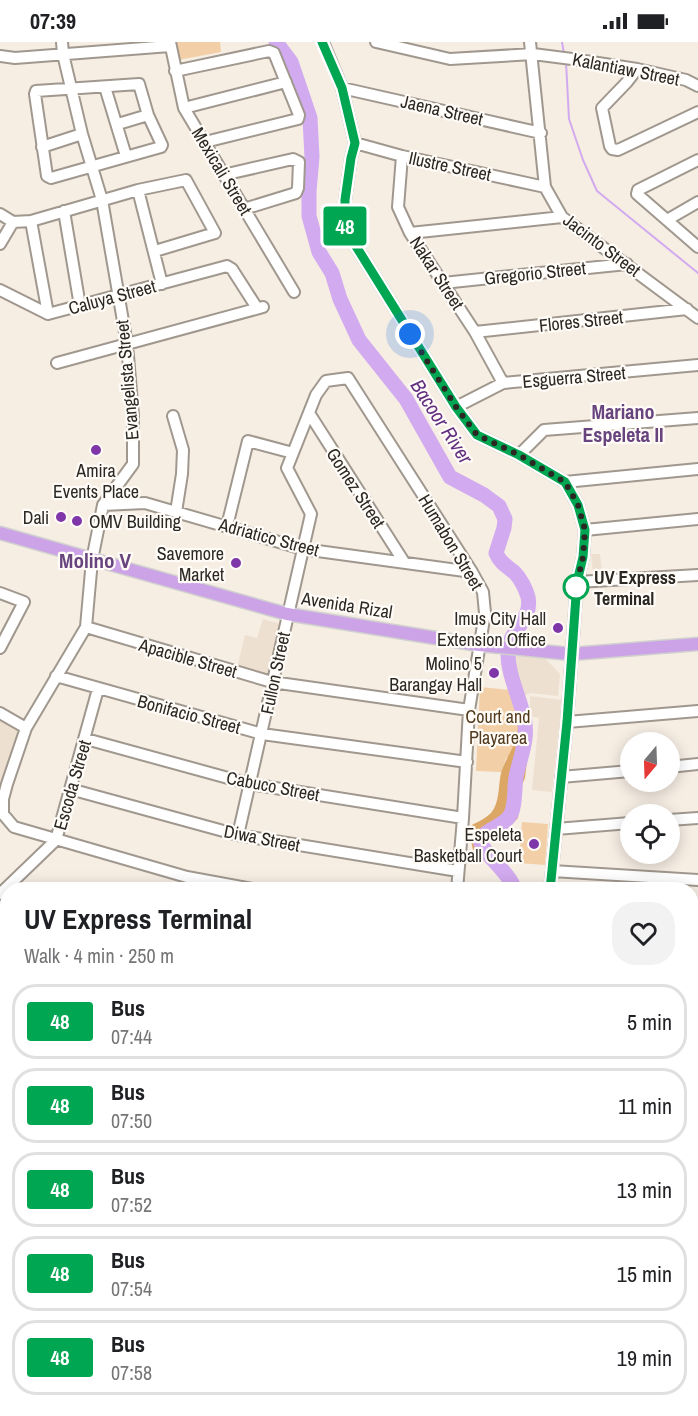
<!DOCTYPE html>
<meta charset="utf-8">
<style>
body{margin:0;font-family:"Archivo Narrow",sans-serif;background:#f2f2f2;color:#202124;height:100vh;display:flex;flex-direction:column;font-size:22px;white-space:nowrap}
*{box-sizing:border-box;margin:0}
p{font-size:20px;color:#757577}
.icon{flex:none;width:33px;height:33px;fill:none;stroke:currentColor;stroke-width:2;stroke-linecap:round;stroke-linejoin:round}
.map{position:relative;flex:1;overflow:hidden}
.side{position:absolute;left:0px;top:840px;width:699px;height:534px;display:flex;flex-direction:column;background:#fff;border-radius:24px 24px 0 0;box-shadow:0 3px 15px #0003}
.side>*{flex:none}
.badge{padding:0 12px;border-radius:4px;font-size:21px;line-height:39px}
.needle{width:39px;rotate:199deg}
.controls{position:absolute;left:620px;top:690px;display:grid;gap:12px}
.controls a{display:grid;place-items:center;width:60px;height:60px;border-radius:50%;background:#fff;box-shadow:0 3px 15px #0003;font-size:30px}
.you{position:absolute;width:30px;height:30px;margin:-15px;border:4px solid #fff;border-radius:50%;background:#1a73e8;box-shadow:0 0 0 9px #1a73e833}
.map>.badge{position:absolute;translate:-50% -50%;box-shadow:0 0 0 3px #fff}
.round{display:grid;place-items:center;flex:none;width:63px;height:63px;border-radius:24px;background:#f2f2f2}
.summary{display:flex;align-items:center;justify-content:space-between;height:102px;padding:0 24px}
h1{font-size:28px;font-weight:700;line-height:45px}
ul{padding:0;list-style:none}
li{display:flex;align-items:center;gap:18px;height:75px;margin:0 12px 9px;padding:0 12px;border:3px solid #e0e0e0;border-radius:24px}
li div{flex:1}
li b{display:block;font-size:22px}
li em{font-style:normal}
li .badge{min-width:66px;font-weight:700;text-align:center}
.status{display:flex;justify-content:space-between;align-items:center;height:42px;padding:0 30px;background:#fff;direction:ltr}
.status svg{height:16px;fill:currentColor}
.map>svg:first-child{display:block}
.built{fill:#eee0d0}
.green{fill:#f2cfa6}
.forest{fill:#dca764}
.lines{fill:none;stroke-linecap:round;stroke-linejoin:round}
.stream{stroke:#d2aaef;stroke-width:2}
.river{stroke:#d2aaef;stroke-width:15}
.minor-casing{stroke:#a0988e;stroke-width:14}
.major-casing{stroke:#d0d0cf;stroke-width:15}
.minor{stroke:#fff;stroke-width:10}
.major{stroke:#cda3e7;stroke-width:12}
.line-casing{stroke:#fff;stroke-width:14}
.line{stroke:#00a651;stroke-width:9}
.walk{stroke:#2b2824;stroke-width:6;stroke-dasharray:0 10.8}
.poi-dot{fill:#7f36a8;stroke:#fffbf7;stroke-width:2}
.stop-dot{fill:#fff;stroke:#00a651;stroke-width:3}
.labels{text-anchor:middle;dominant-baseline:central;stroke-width:4.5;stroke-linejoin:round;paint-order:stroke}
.street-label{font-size:18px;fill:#2b2824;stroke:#fffbf7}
.poi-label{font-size:18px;fill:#2b2824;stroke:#fffbf7;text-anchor:end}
.stop-label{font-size:18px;font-weight:bold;fill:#2b2824;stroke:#fffbf7;text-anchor:start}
.park-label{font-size:18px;fill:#513a1d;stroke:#fffbf7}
.neighbourhood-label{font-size:20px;font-weight:bold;fill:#67447e;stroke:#fffbf7}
.water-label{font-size:20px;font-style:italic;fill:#623080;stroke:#fffbf7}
.quarter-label{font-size:21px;font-weight:bold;fill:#67447e;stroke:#fffbf7}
</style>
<div class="status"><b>07:39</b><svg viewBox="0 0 49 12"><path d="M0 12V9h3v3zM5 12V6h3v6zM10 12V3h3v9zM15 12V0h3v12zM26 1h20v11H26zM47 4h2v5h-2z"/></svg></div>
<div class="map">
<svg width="698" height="1374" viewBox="0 0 698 1374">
<rect width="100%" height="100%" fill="#f6ede3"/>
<path class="built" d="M591 512H600L602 530 593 531Z
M263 577 281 582 269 634 237 626 245 593 257 596Z
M511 612 544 615 560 632 558 654 531 651 522 654Z
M530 654 562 658 552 750 532 748 539 676 530 674Z
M0 671 25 686 7 742 0 739Z"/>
<path class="green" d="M176 0H220L221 10 178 18Z
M480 645 511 648 519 680 515 712 506 716 502 730 476 729Z
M522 780 548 782 545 823 519 821Z"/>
<path class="forest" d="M504 612H511L531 685 525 736 521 745 518 776 513 781 487 794 486 803 522 847H507L499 833 473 808 470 794 472 783C478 780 486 776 491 771 500 760 498 744 501 731 507 712 519 701 518 680 517 657 506 635 504 612Z
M692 1288 698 1300V1333L692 1332Z
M646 1367H681L668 1374H643Z"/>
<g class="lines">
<path class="stream" d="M562 0 564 12
M566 20 569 77 583 118 597 149 698 231"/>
<path class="river" d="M276 0 291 20 310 76 312 115 309 149V174L319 210 332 231 340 257 359 298 406 357 450 435 484 453 499 464 505 477 504 486 496 511C500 521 507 524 515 531 520 536 526 547 528 555 533 578 509 588 508 609 507 632 520 655 524 676 529 697 520 715 516 735 514 747 516 761 511 772 504 785 486 786 480 798 483 813 509 829 515 848
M692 1298C698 1317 698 1333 692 1351
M659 1374 675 1366"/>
<g class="minor-casing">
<path id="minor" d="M62 0 63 12 82 92 102 158 127 302 133 373V422L103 463 92 518 86 585 26 686 7 742 3 757V772L14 785 187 835 258 848
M170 0 184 66 294 250
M323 0 342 46 355 101 351 116 345 158V183L354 201 456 365 477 393 519 413 565 440 578 463 585 488 583 515 577 540 567 680 550 848
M376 0 450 17 533 12 572 17 637 27 686 38 698 44
M530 0 545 145 562 175 698 276
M0 14 15 16 170 4
M637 27 627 40 602 66 610 104 612 107 618 108 698 70
M175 29 269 9 274 11 299 73 298 77 205 100
M139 42 148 73 162 103 161 105 51 136 47 134 35 52 36 49Z
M105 45 126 114
M342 46 541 91
M184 66 286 40
M118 82 148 73
M355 101 402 114 545 145
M42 105 82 92
M402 114 398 165 410 191 475 290 503 341
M698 118 638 148 637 152 698 205
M223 133 293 117 299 120 298 146 296 151 244 167
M138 148 162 242
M64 169 80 264
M0 172 13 180
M667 178 698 160
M31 179 48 272
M13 180 31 179 138 148 186 138 215 191 155 209
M410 191 562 175
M0 202 13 180
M443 241 627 222
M0 248 48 272 227 224 232 227 257 266
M475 290 687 267
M57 321 263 265
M456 365 503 341 698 323
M309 371 404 520
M173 374 183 408 182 432 176 470
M519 413 544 388 698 376
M565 440 698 427
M103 463 145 461 303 507 472 530
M227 484 248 399 293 411
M585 488 698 477
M577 540 698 533
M0 551 24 560 0 606
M86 585 272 640 469 668
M56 634 262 692 467 720
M0 671 26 686
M567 680 698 669
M86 697 250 742 463 776
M669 725 698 722
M561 735 630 729
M70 747 238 793 458 829
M669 778 698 776
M556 787 630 781
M238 793 311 472 287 426 316 353 326 339 348 336 472 530 483 550 485 571 469 668 463 776 457 848
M552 829 698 838
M0 852 56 798 98 647
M692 892H698
M692 947 698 948
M0 975 8 1001
M692 999 698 1000
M0 1040H8
M692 1048H698
M692 1105H698
M0 1139 6 1156 8 1206
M692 1156 698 1157
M692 1209 698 1210
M692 1223 698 1233
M0 1230H8
M0 1268H8
M0 1303H8
M692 1336H698
M0 1340H8
M692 1363 698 1358
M76 1366 77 1374
M236 1366V1374
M429 1368 437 1366
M682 1374 681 1369 685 1366"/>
</g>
<g class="major-casing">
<path id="major" d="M0 491 287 572 479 603 571 612 698 602"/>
</g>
<use href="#minor" class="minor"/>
<use href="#major" class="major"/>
</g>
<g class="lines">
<g class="line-casing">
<path id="line" d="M322 0 342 46 355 101 351 116 345 158V183L354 201 456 365 477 393 519 413 565 440 578 463 585 488 583 515 577 540 567 680 550 848"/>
</g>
<use href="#line" class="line"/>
<path class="walk" d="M410 292 456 365 477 393 519 413 565 440 578 463 585 488 583 515 576 545"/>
</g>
<g class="poi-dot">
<circle cx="96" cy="408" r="6"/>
<circle cx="61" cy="475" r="6"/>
<circle cx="77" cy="479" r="6"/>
<circle cx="236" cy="521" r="6"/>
<circle cx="558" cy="586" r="6"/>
<circle cx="494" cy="631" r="6"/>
<circle cx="534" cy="802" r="6"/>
</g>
<circle class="stop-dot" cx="576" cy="545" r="12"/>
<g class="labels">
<g class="street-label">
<text transform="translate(626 27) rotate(11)">Kalantiaw Street</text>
<text transform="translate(442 68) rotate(13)">Jaena Street</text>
<text transform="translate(450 124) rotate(12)">Ilustre Street</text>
<text transform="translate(222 129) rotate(59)">Mexicali Street</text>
<text transform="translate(602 203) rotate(37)">Jacinto Street</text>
<text transform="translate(437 231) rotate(57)">Nakar Street</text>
<text transform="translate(535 231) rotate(-6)">Gregorio Street</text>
<text transform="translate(112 255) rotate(-15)">Caluya Street</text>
<text transform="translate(581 279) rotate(-6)">Flores Street</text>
<text transform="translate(574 335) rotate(-5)">Esguerra Street</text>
<text transform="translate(127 338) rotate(-95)">Evangelista Street</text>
<text transform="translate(356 446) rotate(57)">Gomez Street</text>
<text transform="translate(269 495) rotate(15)">Adriatico Street</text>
<text transform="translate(451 500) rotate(59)">Humabon Street</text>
<text transform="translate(347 563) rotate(9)">Avenida Rizal</text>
<text transform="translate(188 616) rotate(16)">Apacible Street</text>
<text transform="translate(275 631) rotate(-78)">Fullon Street</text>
<text transform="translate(189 672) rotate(15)">Bonifacio Street</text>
<text transform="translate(72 743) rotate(-74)">Escoda Street</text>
<text transform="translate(273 744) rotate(11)">Cabuco Street</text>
<text transform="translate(262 796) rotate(11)">Diwa Street</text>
</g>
<g class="poi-label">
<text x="96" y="428" text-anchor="middle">Amira<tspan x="96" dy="21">Events Place</tspan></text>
<text x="49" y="475">Dali</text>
<text x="89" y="479" text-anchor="start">OMV Building</text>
<text x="224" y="511">Savemore<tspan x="224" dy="21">Market</tspan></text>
<text x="546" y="576">Imus City Hall<tspan x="546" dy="21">Extension Office</tspan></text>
<text x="482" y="621">Molino 5<tspan x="482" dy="21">Barangay Hall</tspan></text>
<text x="522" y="792">Espeleta<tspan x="522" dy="21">Basketball Court</tspan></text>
</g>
<g class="stop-label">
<text x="594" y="535">UV Express<tspan x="594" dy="21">Terminal</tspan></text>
</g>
<g class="park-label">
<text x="498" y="674">Court and<tspan x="498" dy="21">Playarea</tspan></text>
</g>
<g class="neighbourhood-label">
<text x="623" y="369">Mariano<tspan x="623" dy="23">Espeleta II</tspan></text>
</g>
<g class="water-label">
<text transform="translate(442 379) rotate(57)">Bacoor River</text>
</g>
<g class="quarter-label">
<text x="95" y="518">Molino V</text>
</g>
</g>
</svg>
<div class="controls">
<a><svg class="needle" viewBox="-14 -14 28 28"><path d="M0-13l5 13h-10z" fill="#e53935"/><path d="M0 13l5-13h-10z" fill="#757577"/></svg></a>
<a><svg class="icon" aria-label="locate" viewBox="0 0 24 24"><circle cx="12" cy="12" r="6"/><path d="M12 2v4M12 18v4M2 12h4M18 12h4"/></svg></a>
</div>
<div class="you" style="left:410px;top:292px"></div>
<b class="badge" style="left:345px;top:184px;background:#00a651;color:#fff">48</b>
<section class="side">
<div class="summary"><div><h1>UV Express Terminal</h1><p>Walk · 4 min · 250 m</p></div><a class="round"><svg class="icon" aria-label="heart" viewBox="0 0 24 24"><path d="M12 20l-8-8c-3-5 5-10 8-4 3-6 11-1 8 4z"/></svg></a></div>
<ul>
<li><span class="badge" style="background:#00a651;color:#fff">48</span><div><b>Bus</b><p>07:44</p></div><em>5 min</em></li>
<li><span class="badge" style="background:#00a651;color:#fff">48</span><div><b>Bus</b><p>07:50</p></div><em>11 min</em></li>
<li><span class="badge" style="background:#00a651;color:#fff">48</span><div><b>Bus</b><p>07:52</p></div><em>13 min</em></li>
<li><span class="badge" style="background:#00a651;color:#fff">48</span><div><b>Bus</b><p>07:54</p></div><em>15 min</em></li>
<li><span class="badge" style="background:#00a651;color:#fff">48</span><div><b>Bus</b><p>07:58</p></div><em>19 min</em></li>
</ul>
</section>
</div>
